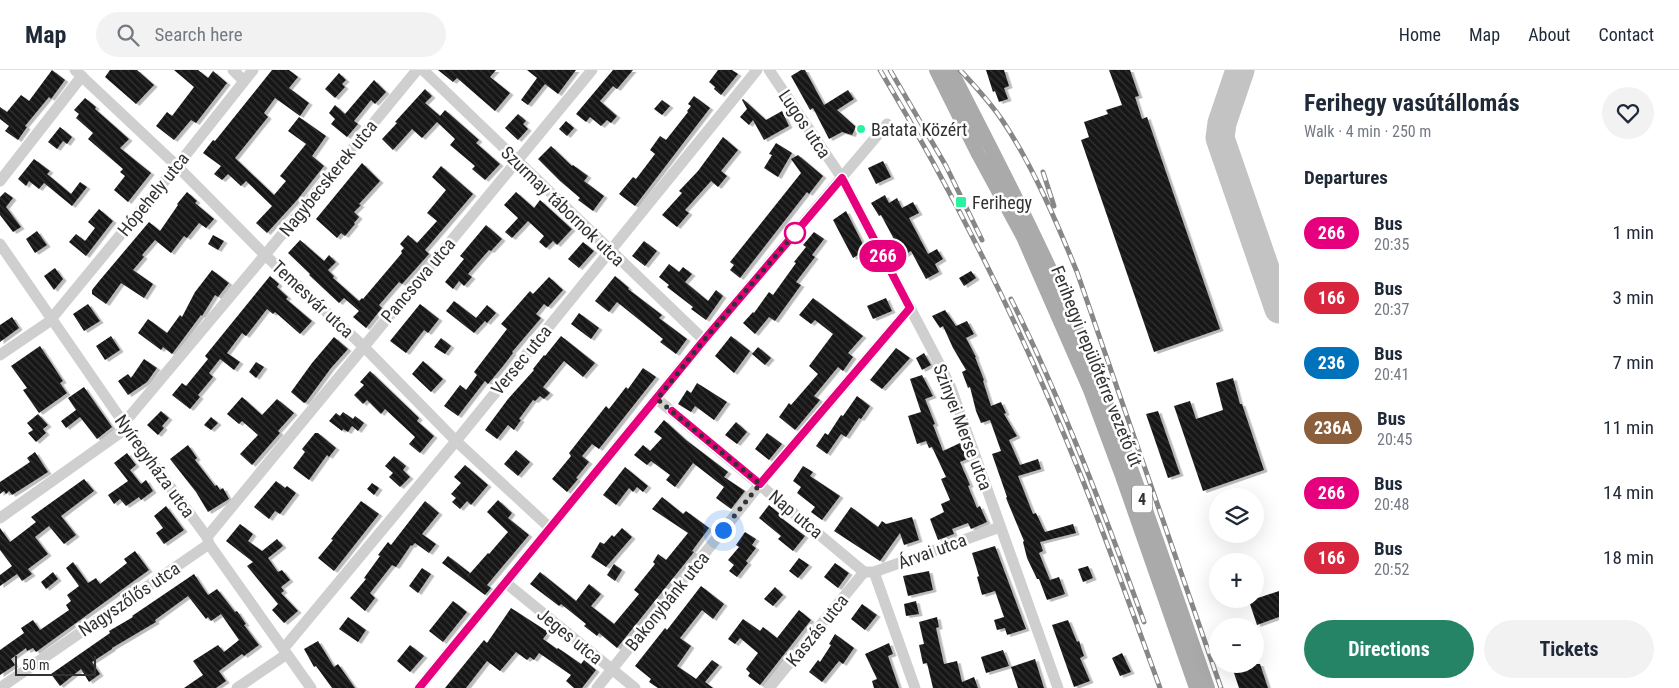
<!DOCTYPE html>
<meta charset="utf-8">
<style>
body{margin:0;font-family:"Roboto Condensed",sans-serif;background:#f2f2f3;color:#1f2937;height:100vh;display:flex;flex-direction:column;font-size:19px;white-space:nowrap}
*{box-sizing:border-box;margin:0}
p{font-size:16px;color:#747a83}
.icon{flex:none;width:28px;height:28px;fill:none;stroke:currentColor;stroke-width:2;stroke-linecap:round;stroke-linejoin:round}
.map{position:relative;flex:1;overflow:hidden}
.sheet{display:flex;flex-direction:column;background:#fff;width:400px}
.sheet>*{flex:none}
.badge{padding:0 10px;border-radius:16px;font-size:18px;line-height:32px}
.tools{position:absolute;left:1209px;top:418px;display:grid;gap:10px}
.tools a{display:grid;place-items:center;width:55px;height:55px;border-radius:50%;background:#fff;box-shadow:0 5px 20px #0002;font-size:25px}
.scale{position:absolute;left:15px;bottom:12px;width:81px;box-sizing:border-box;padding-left:5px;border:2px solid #323232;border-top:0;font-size:14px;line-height:18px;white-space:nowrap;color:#323232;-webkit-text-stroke:4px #fff;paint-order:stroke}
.you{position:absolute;width:25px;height:25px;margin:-12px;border:4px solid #fff;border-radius:50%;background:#1a73e8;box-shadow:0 0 0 8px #1a73e833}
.map>.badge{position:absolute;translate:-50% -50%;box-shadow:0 0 0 2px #fff}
h2{padding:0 25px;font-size:19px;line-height:45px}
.round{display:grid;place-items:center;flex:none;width:52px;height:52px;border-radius:26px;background:#f2f2f3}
.overview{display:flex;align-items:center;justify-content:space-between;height:85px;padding:0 25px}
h1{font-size:24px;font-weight:700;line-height:38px}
.action{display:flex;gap:10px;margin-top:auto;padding:10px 25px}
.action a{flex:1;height:58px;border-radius:30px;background:#248465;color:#fff;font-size:20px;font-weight:700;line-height:58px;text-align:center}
.action a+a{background:#f2f2f3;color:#1f2937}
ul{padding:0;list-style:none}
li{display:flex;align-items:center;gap:15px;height:65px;padding:0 25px}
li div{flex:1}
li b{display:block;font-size:19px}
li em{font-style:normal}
li .badge{min-width:55px;font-weight:700;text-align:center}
header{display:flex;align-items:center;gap:30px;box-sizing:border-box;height:70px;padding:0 25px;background:#fff;border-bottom:1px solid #e0e1e3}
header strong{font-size:24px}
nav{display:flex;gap:28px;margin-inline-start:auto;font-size:18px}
.search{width:350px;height:45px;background:#f2f2f3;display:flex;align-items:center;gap:12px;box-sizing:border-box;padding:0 18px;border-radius:28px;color:#747a83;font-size:19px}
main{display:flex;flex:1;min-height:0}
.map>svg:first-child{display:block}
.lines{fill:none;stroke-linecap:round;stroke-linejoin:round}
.taxiway{stroke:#c3c3c3;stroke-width:29}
.building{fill:url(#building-back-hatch);filter:url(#shadow)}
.minor{stroke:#cfcfcf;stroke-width:11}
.major{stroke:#aaa;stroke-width:14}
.rail-casing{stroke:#878787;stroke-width:5}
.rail{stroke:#fff;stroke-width:3;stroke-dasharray:9;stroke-linecap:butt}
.line-casing{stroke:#fff;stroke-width:11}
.line{stroke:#e6007e;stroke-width:8}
.walk{stroke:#323232;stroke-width:5;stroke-dasharray:0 9}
.poi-dot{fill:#29f49d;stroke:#fff;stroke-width:2}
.stop-dot{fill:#fff;stroke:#e6007e;stroke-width:2.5}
.labels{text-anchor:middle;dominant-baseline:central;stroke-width:5;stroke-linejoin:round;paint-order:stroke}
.shield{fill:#fff;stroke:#707070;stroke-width:1}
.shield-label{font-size:16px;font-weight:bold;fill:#323232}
.street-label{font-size:18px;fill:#323232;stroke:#fff}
.poi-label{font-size:18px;fill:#323232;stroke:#fff;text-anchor:start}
</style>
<header>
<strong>Map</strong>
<div class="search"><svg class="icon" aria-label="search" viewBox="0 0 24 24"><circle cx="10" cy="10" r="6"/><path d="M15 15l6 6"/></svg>Search here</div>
<nav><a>Home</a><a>Map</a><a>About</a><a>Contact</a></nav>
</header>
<main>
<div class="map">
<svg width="1279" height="618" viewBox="0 0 1279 618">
<defs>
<pattern id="building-back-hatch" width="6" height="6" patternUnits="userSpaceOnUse" patternTransform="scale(1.25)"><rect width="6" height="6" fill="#191919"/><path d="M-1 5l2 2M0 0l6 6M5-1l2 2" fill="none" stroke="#323232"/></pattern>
<filter id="shadow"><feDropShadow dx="3.5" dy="2" stdDeviation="0" flood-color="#0004"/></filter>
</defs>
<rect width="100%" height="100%" fill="#fff"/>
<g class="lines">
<path class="taxiway" d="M1240 0 1222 53 1220 68 1279 239"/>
</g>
<path class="building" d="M52 0 65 10 51 29 49 27 25 56 27 57 18 70 5 61 9 56 0 49V37L7 42 21 25 29 31Z
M110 0H137L154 15 136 34 105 7Z
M174 0H198L208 8 213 1 227 13 196 53 191 50 174 70 156 56 167 42 172 46 194 17Z
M272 0H289L298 7 289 18 309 33 300 46 275 28 264 43 268 47 235 88 274 125 286 111 280 106 306 74 288 61 299 47 326 66 312 86 324 96 297 130 267 163 256 153 272 136 246 111 241 116 228 104 222 110 214 104 221 96 203 83 213 70 215 71Z
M438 0H496L490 7 510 23 495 41 457 8 453 12Z
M527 0H576L558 24 545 14 528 35 521 30 537 8Z
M613 0H633L617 19 613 16 600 31 617 46 611 53 607 50 601 56 590 47 586 52 576 44Z
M718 0H732L738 4 721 25 714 19 715 17 709 12Z
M801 0H805L824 35 848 20 854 29 837 40 856 57 852 65 842 62 829 69 813 38 810 40 791 6Z
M986 0H1004L1009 16 1004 18 1008 29 999 32 995 21 993 22Z
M1109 0H1130L1139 26 1135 27 1142 49 1147 47 1220 259 1154 282 1081 70 1089 67 1084 52 1108 44 1106 40 1122 35Z
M339 3 346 10 342 14 345 17 335 28 325 19Z
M374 10 386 22 375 34 371 30 354 51 358 54 347 67 331 54 335 49 329 43 335 35 345 44Z
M425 19 432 26 425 33 440 46 445 40 479 70 476 73 500 94 485 110 472 99 475 96 450 75 455 69 437 52 422 68 412 59 393 80 382 69 397 53 395 52Z
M694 26 710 38 635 136 619 124 633 107 636 109 655 84 650 80 660 66 666 70 688 42 687 41 691 36 688 34Z
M85 28 96 37 95 39 129 69 120 78 151 103 128 132 114 120 125 106 120 102 123 99 88 69 93 63 76 48 79 44 74 40Z
M743 29 766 50 782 41 789 56 764 70 753 50 749 55 740 47 747 39 742 30Z
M662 30 670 36 662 45 654 39Z
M518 44 526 51 523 54 528 59 518 70 505 58Z
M566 51 574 58 567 66 559 59Z
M60 57 72 67 67 74 63 71 57 79 48 72Z
M723 67 738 80 721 101 727 106 718 117 711 111 685 140 689 143 677 157 662 145 682 123 679 121 698 101Z
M776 73 792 83 778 107 764 98 772 85 769 84Z
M551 76 572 96 573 95 588 106 584 111 604 126 593 141 578 130 580 128 560 111 538 89Z
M798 85 823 106 809 124 807 122 740 208 730 200 734 195 730 192 801 103 791 89Z
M34 89 50 101 47 104 71 124 80 112 87 117 72 136 44 113 39 119 29 111 26 116 18 109Z
M883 91 891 107 876 114 868 98Z
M362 93 380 111 359 134 361 135 354 142 359 147 354 153 355 154 345 166 341 163 337 168 316 149Z
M441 96 473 124 425 180 429 184 402 214 399 212 379 235 382 238 366 258 353 247 359 241 344 228 339 233 309 205 310 204 288 183 300 170 324 191 329 185 336 192 328 200 334 206 333 208 359 231 362 228 363 229 402 183 401 181 404 178 400 174 408 165 417 173 437 151 427 143 446 120 432 107Z
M5 122 13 128 6 137 21 157 13 162 0 145V127Z
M187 122 197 131 195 133 214 149 206 158 199 153 187 168 184 166 171 183 155 170 142 185 144 187 133 200 153 214 144 228 121 213 106 234 92 224V220L100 210 149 152 160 161 178 135 177 134Z
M516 122 534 138 540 130 572 159 557 175 553 171 546 178 539 172 544 166 528 151 512 168 505 162 518 148 504 135Z
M885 125 889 133 897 128 902 138 913 132 919 143 909 148 928 184 937 179 943 189 935 194 939 202 926 209 911 181 903 186 881 145 879 146 871 133Z
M99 139 113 151 86 186 69 172 76 164 85 171 95 158 88 152Z
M846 141 866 180 853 188 833 150Z
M486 155 502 169 491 181 489 180 468 204 472 207 464 216 459 211 453 219 445 212 464 189 460 186Z
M37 161 47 175 35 183 26 169Z
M814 162 824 169 812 185 815 187 796 212 801 215 775 251 769 247 755 264 743 253 753 242 754 243 769 222 773 225 796 193 794 192 806 177 803 175Z
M213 165 224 171 218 180 208 174Z
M644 171 657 181 645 196 632 186Z
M583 172 594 181 579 198 568 189Z
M669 194 679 202 683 197 692 204 685 212 708 231 716 220 723 226 706 250 691 239 693 237 667 217 669 215 659 207Z
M55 198 63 209 54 220 44 206Z
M212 200 229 213 218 227 215 225 202 246 201 245 172 284 163 277 161 280 138 263 148 249 167 263 180 245 182 247 195 222Z
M971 201 976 208 964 216 959 208Z
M270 206 279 214 277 217 288 227 286 229 312 251 300 264 275 242 273 244 267 239 246 266 242 263 227 283 240 292 234 300 220 289 209 303 213 307 198 325 200 327 190 339 172 325 182 313 186 316 208 289 205 286Z
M615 206 629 218 628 219 662 245 659 248 687 269 676 284 660 272 663 269 617 232 609 242 595 231Z
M549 207 563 220 548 237 544 234 536 244 541 248 512 282 513 283 503 296 488 314 485 311 458 346 444 336 460 315 466 320 477 305 474 302 507 259 501 254 530 221 533 224Z
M813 228 863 266 848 283 853 287 843 301 838 297 814 326 820 330 795 360 779 347 789 333 791 335 818 304 809 296 833 264 815 250 811 254 799 245Z
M886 228 892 241 873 249 867 236Z
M454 231 476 248 487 235 496 243 487 253 485 251 474 263 446 241Z
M88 234 100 251 84 261 73 244Z
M420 234 439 249 428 263 424 260 406 283 390 271Z
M945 240 956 256 967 251 974 264 966 268 976 287H975L984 310 983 311 991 336 1001 332 1006 343 1004 344 1017 366 1009 370 1020 395 1038 389 1041 399 1018 406 1033 444 1036 443 1045 462 1073 454 1076 463 1040 472 1043 481 1039 483 1050 510 1059 507 1065 524 1047 530 1039 509H1037L1027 488 1023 472 1024 471 1006 428 1007 427 992 384 1001 381 990 350 981 353 976 341 970 317 968 318 962 302 966 300 953 278 943 256 940 258 932 246Z
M579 243 599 258 591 269 571 254Z
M12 247 19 258 0 272V255Z
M111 266 120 280 105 290 96 276Z
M561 266 595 293 583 307 564 291 543 317 550 323 544 329 540 326 535 331 533 330 519 349 521 350 514 360 508 355 497 369 485 360 508 329 534 300 533 299 544 285 545 286Z
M731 266 750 281 734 303 715 286Z
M334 267 348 279 331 298 306 332 304 333 291 322 312 293Z
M441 268 451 276 445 284 434 277Z
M40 276 63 311 60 313 67 323 39 343 23 320 27 318 11 296Z
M758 277 771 288 765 295 752 284Z
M896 278 910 288 882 319 870 310Z
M924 283 931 295 922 300 916 288Z
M144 289 157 298 147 312 128 325 118 311 128 304 131 308Z
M423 291 443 309 431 322 412 304Z
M256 292 264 297 256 308 249 302Z
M643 298 656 307 599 379 592 374 582 386 589 392 576 408 578 409 567 422 552 409 571 386 569 383 606 336 609 339 626 317 628 319Z
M370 301 419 348 417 351 434 366 420 383 409 374 415 367 385 339 381 344 367 330 363 334 354 325 364 315 360 312Z
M922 305 933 326 925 329 935 354 933 355 943 381 960 373 967 389 960 392 970 415 968 416 977 438 980 436 987 452 971 459 968 453 952 459 954 464 938 470 930 449 944 442 941 434 950 430 941 409 946 407 932 377 929 378 926 371 917 374 908 346 921 342 910 309Z
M1233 308 1240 334H1242L1264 400 1203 421 1174 336 1190 331 1196 349 1223 340 1216 313Z
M697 313 727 332 714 350 695 336 691 342 678 334 687 320 691 323Z
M84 317 112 357 97 369 80 347 66 358 61 351 76 340 68 328Z
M857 326 870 336 861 349 859 348 846 367 841 364 827 384 816 376 825 363 828 365 841 345 843 346Z
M242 327 262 345 277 329 294 343 278 361 280 363 252 395 240 384 258 365 242 351 239 354 227 344Z
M161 341 169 348 162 356 164 358 158 365 147 355Z
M1158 341 1180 404 1168 408 1146 344Z
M343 342 353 349 355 346 364 353 358 361 352 356 348 362 343 359 342 361 329 351 336 343 340 346Z
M38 344 48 355 43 359 46 363 36 372 28 363 33 360 27 353Z
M211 347 218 353 211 360 204 355Z
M664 350 686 370 728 402 724 407 745 421 731 439 716 428 724 417 693 393 675 417 666 410 670 405 651 391 647 395 634 385 643 375 650 381 662 368 654 362Z
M736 352 747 362 737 374 725 365Z
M315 363H318L336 378 329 387 327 385 309 410 293 398 305 382 302 379Z
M767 363 782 374 769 390 755 379Z
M188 375 197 388 195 390 215 416 217 415 220 420 223 418 229 429 208 442 196 422 170 389Z
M516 380 530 392 518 406 504 394Z
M35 382 48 402 12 425 9 421 6 424 4 421 0 424V412L30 392 27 388Z
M127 383 136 395 130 400 141 414 146 410 153 421 141 430 139 427 126 436 120 429 114 434 108 425 128 411 114 393Z
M394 386 406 396 403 400 410 407 400 417 389 407 393 403 385 396Z
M465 395 488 415 471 435 467 431 460 439 452 432 456 428 451 424 461 413 454 407Z
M803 396 813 402 810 406 840 426 822 450 811 442 815 437 797 423 801 417 793 411Z
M625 397 648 416 643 422 637 417 633 422 629 418 616 435 603 425Z
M84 409 94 421 61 446 76 465 64 474 49 456 35 467 48 484 28 499 32 504 22 511 17 504 0 516V505L12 496 0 480V458L10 472 36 452 31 447Z
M276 411 285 418 287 416 296 423 280 444 275 441 269 449 254 437Z
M372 413 379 418 374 425 367 419Z
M662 427 683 444 686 441 709 458 692 481 694 482 617 578 599 563 597 566 584 556 586 554 561 534 559 536 530 514 540 502 576 531 589 514 601 524 591 536 614 554 639 524 634 520 655 494 653 492 658 484 666 490 688 463 652 439Z
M498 430 512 443 508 448 529 465 487 515 491 518 485 525 442 493 448 486 470 503 465 509 488 483 489 484 508 462 487 442Z
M361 431 379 444 334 501 318 488 333 470 331 469Z
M425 431 439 443 422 464 436 474 429 483 415 473 412 476 411 475 396 497 392 495 370 523 375 528 365 541 350 528 366 509 364 508 380 486 378 485 388 472 391 475Z
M769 435 781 445 780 447 805 466 793 481 778 469 781 466 759 448Z
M166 436 184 460 164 474 156 463 163 458 154 446Z
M851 437 878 457 882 451 886 454 912 447 919 470 904 475 900 463 880 491 834 461Z
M240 454 253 464 248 471 262 481 277 469 283 476 268 488 278 502 282 500 290 510 281 517 284 521 281 523 298 541 284 553 272 540 278 534 247 496 253 492 226 471Z
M622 458 632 467 606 497 591 487 600 472 604 474 612 465 614 467Z
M745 462 756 469 752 475 756 478 746 491 748 493 737 507 729 501 734 495 728 490 739 477 736 475Z
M995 476 1026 559 1007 565 1005 558 997 560 994 550 1004 547 995 521 982 525 977 507 979 506 972 483Z
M135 481 149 500 36 582 33 578 27 581 26 578 11 589 15 595 0 605V580L24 563 21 558 33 550 40 560 69 540 66 535 71 531 67 525 79 516 66 498 73 492 88 513 96 508 100 514 127 493 124 489Z
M799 488 809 495 798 508 789 501Z
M835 493 849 503 838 518 824 507Z
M614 494 622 500 615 511 607 505Z
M1088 496 1093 508 1083 512 1078 499Z
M422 498 431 504 418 523 409 516Z
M929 501 933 520 908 526 903 506Z
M53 502 58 509 46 519 41 512Z
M194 504 208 525 217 519 235 542 237 541 246 554 244 555 259 575 244 586 242 584 219 601 226 611 216 618H184L203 605 193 591 218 575 224 582 239 570 221 544 211 551 208 547 206 549 188 526 155 550 156 552 112 578V579L92 592 100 604 89 612 81 599 60 616 51 604 110 563 109 561 133 547 132 546Z
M701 516 724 534 713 549 702 540 680 568 691 576 677 596 696 609 712 590 719 595 705 612 713 618H658L649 612 651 609 635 596 665 558 667 560Z
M775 517 783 525 773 536 764 529Z
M1279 521V547L1257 555 1249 531Z
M453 531 467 542 443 572 429 561Z
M916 531 919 544 906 546 904 534Z
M862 534 877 545 865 560 851 549Z
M511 538 548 562 543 569 557 579 558 578 581 594 584 590 596 600 582 618H574L566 611 571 605 539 583 534 590 530 587 527 590 516 582 500 601 487 591 466 618H445L484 570 487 573Z
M799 540 811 550 760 615 748 606 750 603 746 599 758 583 740 568 735 574 728 569 743 549 760 561 763 557 777 568Z
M348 547 366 560 358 572 339 559Z
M937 547 939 557 936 558 944 594 957 591 962 612 974 607 978 618H933L927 593 923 594 919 575 924 574 919 552Z
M1068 550 1077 572 1079 571 1084 586 1080 588 1090 611 1074 617 1052 555Z
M835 564 854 578 843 594 839 591 822 612 809 602 818 590 820 592 831 575 829 574Z
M318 571 334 597 338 594 355 618H332L316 596 314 597 304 579Z
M889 573 893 584 888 586 899 618H874L872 611 877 609 865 584Z
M410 575 424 586 410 602 397 591Z
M1003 580 1009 596 986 603 981 587Z
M1122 583 1131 602 1120 606 1112 588Z
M1035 589 1044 618H1018L1011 597Z
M1231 594H1260L1268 618H1239Z"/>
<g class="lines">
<path class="minor" d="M75 0 177 96 265 185 363 276 456 371 550 458
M233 0 244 11
M423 0 704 270
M769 0 842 108 940 295 951 318 1058 618
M0 111 82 6
M0 174 127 358 207 467 209 474 311 618
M52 248 177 96 253 0
M0 285 53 249
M657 329 864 502
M124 353 265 185 417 0
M0 448 127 358
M207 467 592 0
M864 502H874L1000 457
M874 502 915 618
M506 513 635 618
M284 578 456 371 757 0
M0 618 209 474
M237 618 287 584
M419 618 704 270 887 54
M597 618 760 414 910 238
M769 618 864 502"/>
<path class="major" d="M936 0 978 84 1023 167 1090 320 1122 406 1196 618
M951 0C992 80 1033 159 1069 241 1122 364 1164 492 1208 618"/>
<g class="rail-casing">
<path id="rail" d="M880 0C958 130 1025 266 1081 406 1109 476 1134 547 1160 618
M890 0 946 96 982 170
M960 0C975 16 990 32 1002 50 1032 94 1057 153 1077 202L1221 618
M1043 102 1054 136
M1011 229C1063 333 1104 442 1144 552"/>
</g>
<use href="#rail" class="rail"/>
</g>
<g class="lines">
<g class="line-casing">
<path id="line" d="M419 618 704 270 842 108 910 238 760 414 672 341"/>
</g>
<use href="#line" class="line"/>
<path class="walk" d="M723 460 760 414 657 329 704 270 795 163"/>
</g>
<g class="poi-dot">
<circle cx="861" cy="59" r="5"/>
<rect x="955" y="126" width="12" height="12" rx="2.5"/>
</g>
<circle class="stop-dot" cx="795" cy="163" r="10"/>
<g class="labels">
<rect class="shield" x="1132" y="415.5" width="20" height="27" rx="4"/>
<g class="shield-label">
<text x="1142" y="429">4</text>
</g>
<g class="street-label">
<text transform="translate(805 54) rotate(56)">Lugos utca</text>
<text transform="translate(328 108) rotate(-51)">Nagybecskerek utca</text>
<text transform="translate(153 124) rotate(-51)">Hópehely utca</text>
<text transform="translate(563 136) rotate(44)">Szurmay tábornok utca</text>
<text transform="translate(418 210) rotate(-50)">Pancsova utca</text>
<text transform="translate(313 229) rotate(43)">Temesvár utca</text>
<text transform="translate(521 290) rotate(-51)">Versec utca</text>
<text transform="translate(1097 296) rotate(68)">Ferihegyi repülőtérre vezető út</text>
<text transform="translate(963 357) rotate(69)">Szinyei Merse utca</text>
<text transform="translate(155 396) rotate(54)">Nyíregyháza utca</text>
<text transform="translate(796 444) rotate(40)">Nap utca</text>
<text transform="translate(932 481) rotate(-20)">Árvai utca</text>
<text transform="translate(129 529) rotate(-34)">Nagyszőlős utca</text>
<text transform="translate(667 531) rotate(-51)">Bakonybánk utca</text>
<text transform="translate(817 560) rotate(-51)">Kaszás utca</text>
<text transform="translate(570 566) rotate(39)">Jeges utca</text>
</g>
<g class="poi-label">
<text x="871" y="59">Batata Közért</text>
<text x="972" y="132">Ferihegy</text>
</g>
</g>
</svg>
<div class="tools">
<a><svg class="icon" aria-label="layers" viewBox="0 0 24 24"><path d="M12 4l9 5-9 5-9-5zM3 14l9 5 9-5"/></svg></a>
<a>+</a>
<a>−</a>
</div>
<div class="scale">50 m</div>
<div class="you" style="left:723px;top:460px"></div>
<b class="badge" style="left:883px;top:186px;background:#e6007e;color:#fff">266</b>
</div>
<section class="sheet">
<div class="overview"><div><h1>Ferihegy vasútállomás</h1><p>Walk · 4 min · 250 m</p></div><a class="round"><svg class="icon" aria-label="heart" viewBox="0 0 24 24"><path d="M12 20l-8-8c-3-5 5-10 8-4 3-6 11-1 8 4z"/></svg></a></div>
<h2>Departures</h2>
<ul>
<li><span class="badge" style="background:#e6007e;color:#fff">266</span><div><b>Bus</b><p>20:35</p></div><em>1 min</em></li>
<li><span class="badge" style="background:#d7263d;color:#fff">166</span><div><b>Bus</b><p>20:37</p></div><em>3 min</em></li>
<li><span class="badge" style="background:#0072bc;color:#fff">236</span><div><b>Bus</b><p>20:41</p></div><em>7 min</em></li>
<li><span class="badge" style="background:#8b5e3c;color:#fff">236A</span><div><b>Bus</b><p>20:45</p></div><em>11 min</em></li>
<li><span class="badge" style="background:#e6007e;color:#fff">266</span><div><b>Bus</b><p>20:48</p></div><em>14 min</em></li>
<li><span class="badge" style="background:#d7263d;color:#fff">166</span><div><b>Bus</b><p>20:52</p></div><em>18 min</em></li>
</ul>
<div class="action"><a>Directions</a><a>Tickets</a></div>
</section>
</main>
